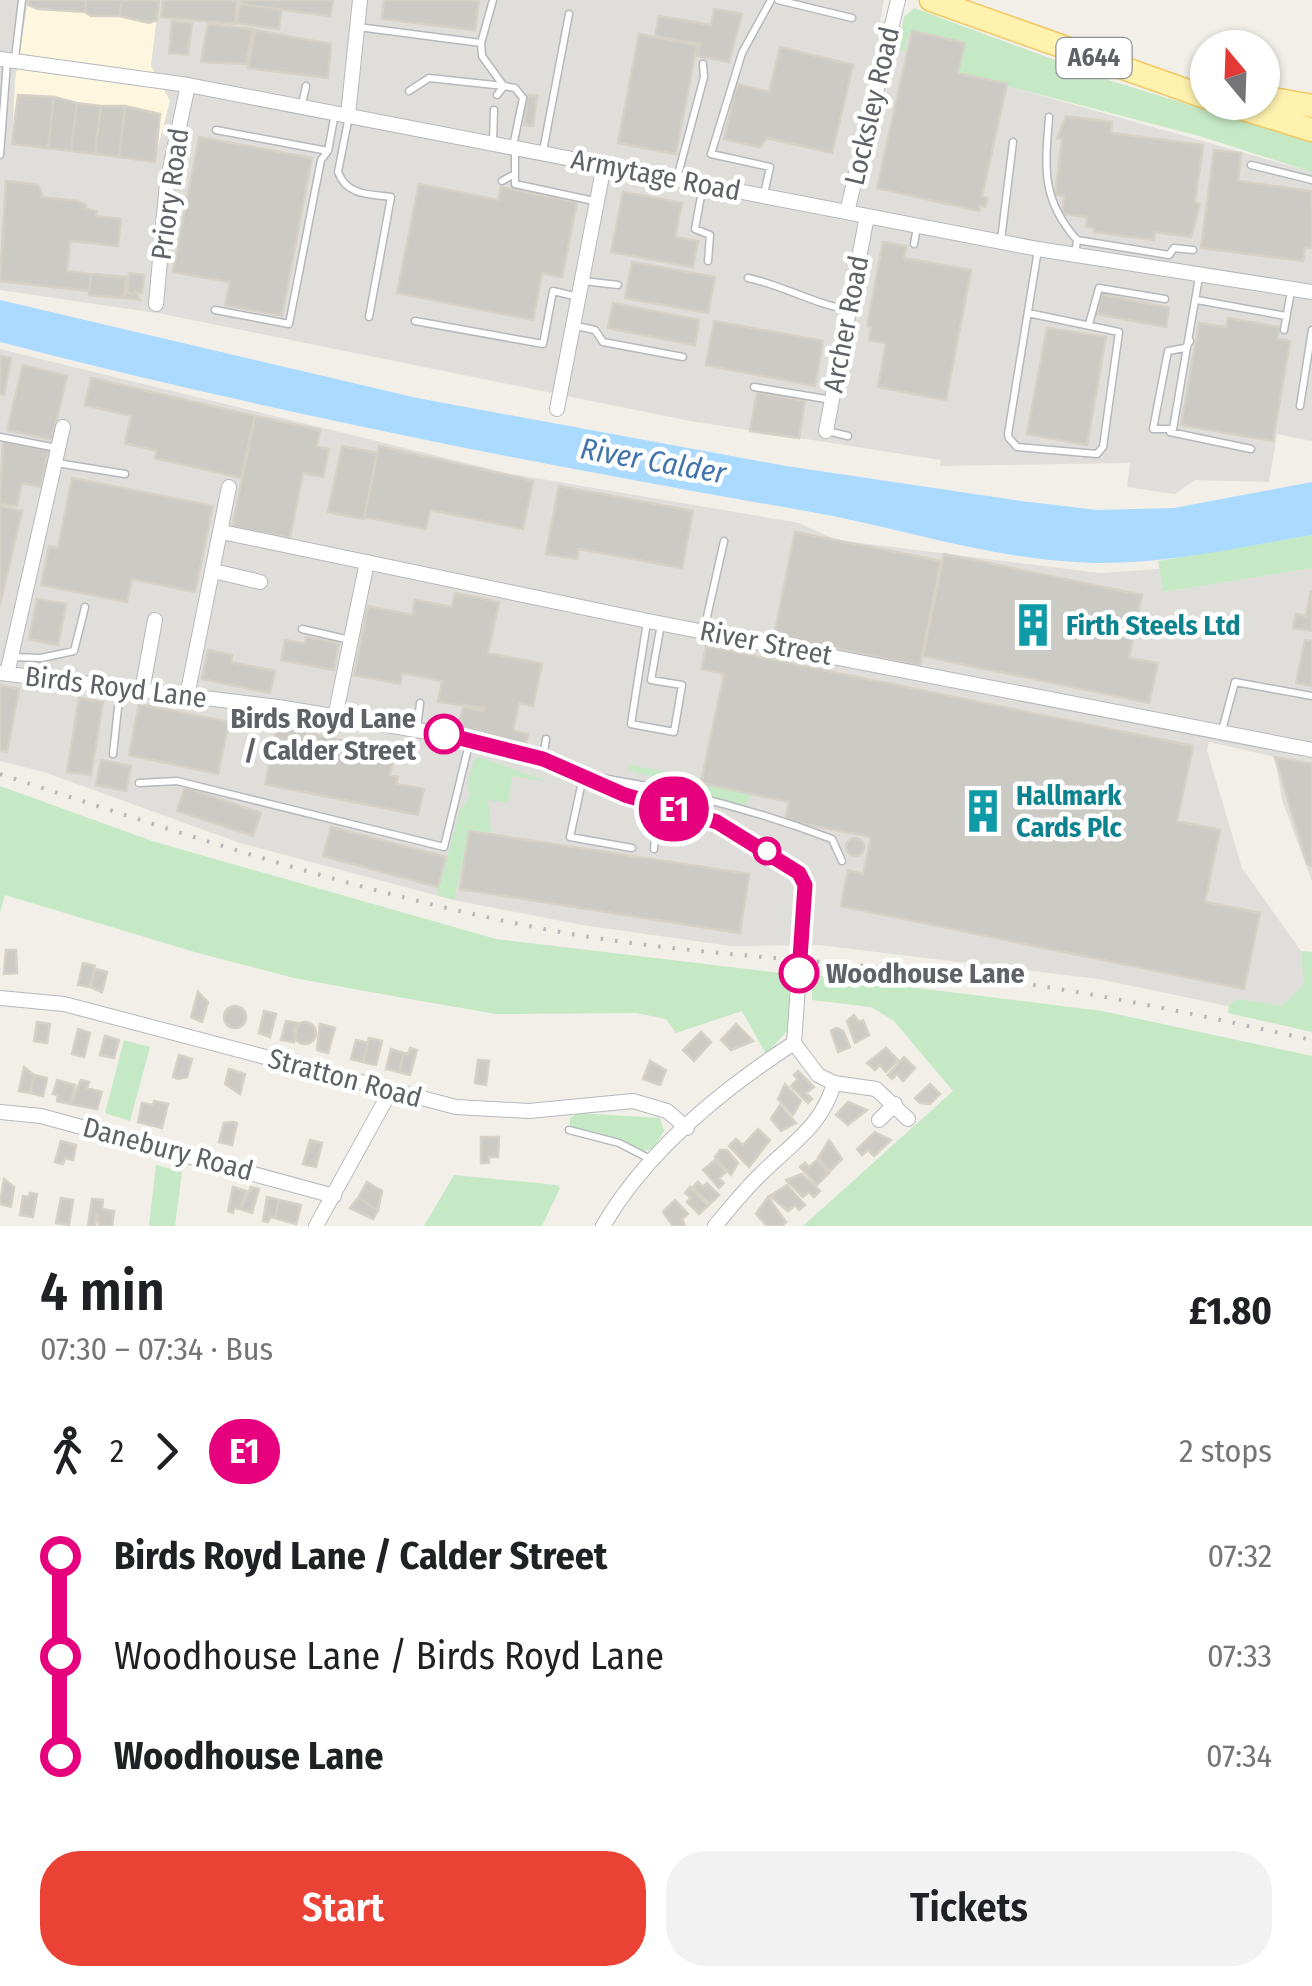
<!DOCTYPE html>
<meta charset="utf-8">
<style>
body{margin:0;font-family:"Fira Sans Condensed",sans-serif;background:#f2f2f2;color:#202124;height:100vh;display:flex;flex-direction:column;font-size:38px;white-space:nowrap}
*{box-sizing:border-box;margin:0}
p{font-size:32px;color:#757577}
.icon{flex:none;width:55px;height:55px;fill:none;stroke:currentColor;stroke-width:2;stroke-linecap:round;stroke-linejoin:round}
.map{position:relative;height:1226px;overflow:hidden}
.panel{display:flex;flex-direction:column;background:#fff;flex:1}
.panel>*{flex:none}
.badge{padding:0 20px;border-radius:32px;font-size:35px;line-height:65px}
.needle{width:65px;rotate:341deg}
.buttons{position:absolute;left:1190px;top:30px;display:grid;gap:20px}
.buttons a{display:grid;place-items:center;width:90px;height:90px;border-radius:50%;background:#fff;box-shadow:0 2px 8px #0004;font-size:50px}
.map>.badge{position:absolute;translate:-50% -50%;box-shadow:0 0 0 5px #fff}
.legs{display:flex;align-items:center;gap:15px;height:110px;padding:0 40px;font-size:32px}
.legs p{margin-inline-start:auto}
.head{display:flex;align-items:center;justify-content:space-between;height:170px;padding:0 40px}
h1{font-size:55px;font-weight:600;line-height:75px}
.primary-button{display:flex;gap:20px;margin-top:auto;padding:20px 40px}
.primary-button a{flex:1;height:115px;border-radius:40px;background:#ea4335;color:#fff;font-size:40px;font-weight:600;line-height:115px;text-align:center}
.primary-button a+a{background:#f2f2f2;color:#202124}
ul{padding:0 40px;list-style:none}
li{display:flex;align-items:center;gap:35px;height:100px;font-size:38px}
li i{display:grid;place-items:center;width:15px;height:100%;margin:0 12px;background:currentColor}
li i::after{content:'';width:25px;height:25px;margin:-12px;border:8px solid;border-radius:50%;background:#fff}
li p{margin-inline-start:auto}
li:first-child i{background:linear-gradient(#0000 50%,currentColor 0)}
li:last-child i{background:linear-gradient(currentColor 50%,#0000 0)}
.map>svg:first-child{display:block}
.commercial{fill:#fef7e0}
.industrial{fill:#e0deda}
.green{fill:#c5e8c5}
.water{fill:#aadaff}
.building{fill:#cccac5;stroke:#d6d1c6;stroke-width:2.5}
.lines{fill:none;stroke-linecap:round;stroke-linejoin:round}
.lane-casing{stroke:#b5b8bc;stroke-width:9}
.street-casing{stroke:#b5b8bc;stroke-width:16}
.primary-casing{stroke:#f2c960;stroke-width:25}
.lane{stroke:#fff;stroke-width:6}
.street{stroke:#fff;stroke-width:14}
.primary{stroke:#fff2af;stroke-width:22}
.rail{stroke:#b6b7b8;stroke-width:4;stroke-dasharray:2.5 12;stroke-linecap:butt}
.street-bridge-casing{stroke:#b5b8bc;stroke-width:16;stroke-linecap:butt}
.street-bridge{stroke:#fff;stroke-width:14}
.line-1-casing{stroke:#fff;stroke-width:22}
.line-1{stroke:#e6007e;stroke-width:15}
.stop-1-dot{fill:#fff;stroke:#e6007e;stroke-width:5}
.labels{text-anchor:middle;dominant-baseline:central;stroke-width:9;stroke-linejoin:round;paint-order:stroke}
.shield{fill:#fff;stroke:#8f9295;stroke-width:2.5}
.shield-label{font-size:25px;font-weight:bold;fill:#5f6368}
.street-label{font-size:28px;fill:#5f6368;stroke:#fff}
.culture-label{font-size:28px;font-weight:bold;fill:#0d838f;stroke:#fff;text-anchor:start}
.stop-label{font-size:28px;font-weight:bold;fill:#5f6368;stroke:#fff;text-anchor:end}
.water-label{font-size:30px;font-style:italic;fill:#4174aa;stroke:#fff}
</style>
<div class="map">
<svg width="1312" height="1226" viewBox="0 0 1312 1226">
<rect width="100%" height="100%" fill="#f1efe8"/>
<path class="commercial" d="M28 0H159L151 66 170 100 155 162 12 144 15 80Z"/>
<path class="industrial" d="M0 0H28L15 80 12 144 154 162 170 101 151 66 159 0H884L880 21 965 43 959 72 1312 172V441L1277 434 1269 482 1195 480 1175 494 1127 487 1130 463 940 466 941 460 690 421 163 314 0 290Z
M0 349 507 473 799 523 836 540 1100 573 1159 569 1164 592 1312 568V881L1282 800 1275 757 1209 742 1207 750 1242 868 1301 951 1304 984 1295 1020 1099 979 819 945 731 946 582 925 454 900 240 843 44 772 0 761Z"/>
<path class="green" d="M914 8 1111 81 1312 142V172L1203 137 958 73 965 43 913 31 907 37 905 51 898 49 904 17Z
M1312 535V568L1163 592 1158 561Z
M479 757 549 782 512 776 508 803 488 800 491 834 469 831 454 900 437 895 460 810 471 795 467 788 474 760Z
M630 765 702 778 701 784 752 794 744 805 662 784V779L628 770Z
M0 786 152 841 496 939 789 974 790 1028 766 1054 742 1011 676 1033 666 1019 636 1013 496 1014 398 997 294 978 198 953 5 895 0 912Z
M1301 951 1312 952V1032L1228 1013 1229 1004 1239 999 1282 1006 1304 984Z
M812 975 1102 1011 1312 1056V1226H803L953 1091 894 1021 871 1007 812 1000Z
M124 1040 150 1047 130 1121 105 1113Z
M578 1113 660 1118 664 1131 653 1149 637 1152 570 1128V1118Z
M156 1165 182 1172 175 1226H149Z
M454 1175 557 1185 560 1188 542 1226H424Z"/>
<path class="water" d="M0 300 417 398 786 466 1021 501 1097 510 1174 508 1312 482V535C1240 547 1168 564 1095 563 995 561 903 528 806 511 535 464 266 411 0 342Z"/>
<path class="building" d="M28 0H86L85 12 38 9 28 5Z
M86 0H122L120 16H91L85 12Z
M122 0H159L157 20 149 23 120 16Z
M163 0H237L235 24 161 17Z
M240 0H333L330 16 240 4Z
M384 0H479L475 30 382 19Z
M240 4 281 10 279 29 237 23Z
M714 9 742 14 729 62 697 56 700 44 655 36 659 16 711 25Z
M172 21 192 23 188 55 169 53Z
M208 24 253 29 246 64 201 62Z
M255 30 331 44 328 78 248 68Z
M912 31 965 43 958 73 1007 84 982 196 988 198 985 207 980 206 979 211 877 188Z
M639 34 697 45 676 154 618 143Z
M780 47 853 65 832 153 767 138 760 147 724 139 737 84 769 92Z
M18 95 54 97 48 148 12 144Z
M528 95 537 96 533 126 524 125Z
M54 97 77 103 71 151 48 148Z
M77 103 101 106 95 154 71 151Z
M101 106H125L119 157 95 154Z
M125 106 160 114 155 162 119 157Z
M1066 116 1112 122 1111 133 1203 145 1195 203 1200 204 1191 237 1155 232 1154 240 1094 232V228L1086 227 1087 217 1062 214 1064 196 1055 195 1062 139 1057 138Z
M199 137 312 158 282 316 225 305 230 282 173 272Z
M1214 150 1241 153 1238 181 1311 191 1312 242 1311 248H1305L1303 261 1201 248Z
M6 181 38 185 43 197 77 201 86 205V209L97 211 96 216 121 219 118 246 70 241 67 271 91 274 89 291 0 281Z
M419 184 498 200 501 187 577 202 562 277 542 273 533 320 397 293Z
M623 192 682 203 675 237 698 241 693 267 611 252Z
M883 242 906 246 904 258 971 270 946 400 878 387 886 343 869 340 871 327 867 326Z
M632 262 715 277 708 313 625 298Z
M129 273 144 275 142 293 136 292 140 300 125 298V293L133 294 127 291Z
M91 274 126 277 124 298 89 295Z
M1101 294 1169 308 1166 327 1097 314Z
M613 303 699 320 695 345 608 328Z
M1228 318 1280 327 1277 339 1290 341 1273 441 1181 425 1199 323 1226 327Z
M714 321 823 341 815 386 706 365Z
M1047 328 1106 337 1087 445 1027 434Z
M0 356 11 358 4 395 0 394Z
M23 365 67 376 52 440 7 430Z
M91 378 255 416 241 478 155 458 157 451 125 443 131 416 85 405Z
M757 392 805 401 799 438 750 431Z
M255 416 320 430 317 446 329 449 323 477 303 473 290 538 232 527Z
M3 441 49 450 41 487 22 483 17 506 0 503Z
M342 446 377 453 364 519 328 512Z
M379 446 533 481 523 529 430 510 426 529 364 517Z
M72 478 213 506 195 592 132 579 127 602 41 585 49 546 58 548Z
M559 486 693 511 682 568 579 549 577 559 546 554Z
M0 506 22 511 0 605Z
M795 532 941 561 920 666 774 636Z
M944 554 1142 595 1129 658 1158 663 1149 703 923 656Z
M1311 591 1312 631 1293 628 1296 614 1306 616Z
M455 593 499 602 488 653 542 664 533 706 519 703 513 731 528 734 526 744 458 730 463 707 483 711 484 708 438 702 442 681 402 673 400 684 354 675 368 606 412 615 415 600 452 607Z
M37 599 66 604 58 645 29 639Z
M306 637 339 643 334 670 281 660 285 640 305 644Z
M1305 640 1312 641V686L1296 683Z
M706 646 1193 746 1177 821 1220 830 1205 902 1260 913 1244 989 841 906 848 870 863 874 871 837 785 820 789 802 701 783 724 674 702 669Z
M208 650 232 655 231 662 275 671 270 693 202 679Z
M0 685 19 689 7 752 0 750Z
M79 698 103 702 91 775 67 772Z
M139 704 229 722 218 774 129 755Z
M277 727 395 751 390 775 398 777 396 784 424 789 418 815 265 784Z
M1275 757 1312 764V866L1307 864Z
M101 760 131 766 126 791 96 785Z
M185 787 261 813 253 836 177 811Z
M331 827 446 857 438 887 323 856Z
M469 831 749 874 740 933 460 889Z
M846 847a9 9 0 1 1 18 0a9 9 0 1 1-18 0Z
M6 950H16L17 973 4 974Z
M83 963 95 966 90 987 78 985Z
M95 969 107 972 102 992 90 987Z
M198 992 208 1002 202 1022 191 1017Z
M224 1017a11 11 0 1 1 22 0a11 11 0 1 1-22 0Z
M264 1011 276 1014 270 1037 259 1033Z
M854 1015 859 1022 863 1020 869 1035 855 1043 847 1021Z
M286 1021 298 1023 294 1042 281 1040Z
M37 1022 50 1024 47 1043 34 1041Z
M294 1033a11 11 0 1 1 22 0a11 11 0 1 1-22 0Z
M320 1024 335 1028 328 1053 317 1050Z
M736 1024 753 1041 731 1050 721 1040Z
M837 1028 843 1031 850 1047 838 1052 831 1031Z
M78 1029 90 1033 84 1057 72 1054Z
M701 1032 711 1042 694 1061 683 1050Z
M105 1036 119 1040 114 1058 100 1055Z
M369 1038 382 1041 376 1065 363 1062Z
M356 1040 368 1043 363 1062 351 1059Z
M410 1048 417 1050 410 1075 399 1072 404 1053 408 1054Z
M886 1048 898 1060 886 1072 880 1065 875 1070 867 1063Z
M391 1049 404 1053 399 1072 386 1069Z
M179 1055 192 1059 187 1077 178 1079 173 1077Z
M904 1057 915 1068 903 1081 897 1074 892 1079 888 1075Z
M478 1060 489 1061 486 1085 475 1083Z
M650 1061 666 1070 660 1085 643 1079Z
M24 1067 34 1075 30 1093 19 1091Z
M229 1069 245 1074 240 1094 225 1084Z
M798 1071 814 1087 806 1093 812 1099 808 1103 791 1086 798 1079 794 1075Z
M34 1075 47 1078 43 1096 30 1093Z
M57 1080 75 1085 70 1104 57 1101 58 1095 53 1094Z
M81 1080 89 1082 87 1088 102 1092 97 1109 70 1104Z
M785 1084 801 1101 793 1115 778 1099Z
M930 1084 940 1094 930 1104 920 1103 915 1098Z
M154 1101 168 1104 162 1128 138 1122 142 1103 153 1105Z
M848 1102 867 1110 848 1125 836 1115Z
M780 1105 796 1123 781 1131 771 1119Z
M232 1122 237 1123 232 1145 219 1142 224 1123Z
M758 1129 770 1140 749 1167 729 1146 736 1139 743 1145Z
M875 1132 891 1140 874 1156 868 1150 862 1155 857 1149Z
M481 1137H499L498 1157H489V1163H481Z
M310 1140 322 1143 316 1167 303 1164Z
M829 1140 842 1159 830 1171 818 1158Z
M61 1141 76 1145 73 1160 65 1158 63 1164 55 1162Z
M720 1150H727L738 1163 731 1175 715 1157Z
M715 1160 726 1172 719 1178 724 1183 719 1188 703 1170Z
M817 1160 829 1173 817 1185 800 1167 805 1163 809 1167Z
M802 1174 820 1191 814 1197 809 1192 803 1197 786 1180Z
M4 1179 14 1187 11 1207 0 1204Z
M367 1182 382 1191 378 1210 358 1198Z
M698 1182 703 1187 707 1183 719 1195 710 1204 693 1187Z
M787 1185 805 1205 799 1210 795 1205 788 1211 770 1196Z
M233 1187 246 1191 240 1209 234 1208 233 1213 228 1211Z
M251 1187 259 1189 252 1213 240 1209Z
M690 1187 708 1206 699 1214 687 1202 691 1198 685 1193Z
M30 1193 37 1194 33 1217 20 1215 23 1196 29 1197Z
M267 1197 279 1200 275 1218 270 1217 268 1222 263 1221Z
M768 1197 786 1222 782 1226H767L756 1214Z
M61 1198 73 1200 69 1225 56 1223Z
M358 1198 378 1210 373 1219 350 1208Z
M92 1199 103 1200 102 1209 114 1211 112 1226H99L97 1213 95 1226H88Z
M279 1200 301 1205 296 1224 275 1218Z
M675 1200 688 1214 682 1219 685 1226H673L663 1212Z"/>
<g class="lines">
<g class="lane-casing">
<path id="lane" d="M778 0 852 18
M358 27 481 43 493 0
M481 43 482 56 503 85
M15 58 22 0
M409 91 429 78 504 86
M497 95 504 86 515 88 523 98 513 146
M302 104 306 86
M349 116 338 172C347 196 369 194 391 197L369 317
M1049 117C1045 168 1041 199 1077 240L1075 256
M216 130 328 151 335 113
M493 143 494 110
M515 149V184L594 201
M543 151 569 14
M0 155 7 62
M1251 165 1312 180
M677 178 704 77 703 64
M502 181 511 176
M703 185 695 229 710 235 708 261
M764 194 770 167 711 154 742 53 771 0
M1001 240 1013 142
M1077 240 1169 255 1174 248 1193 250
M914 244 917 227
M748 278C783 285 818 306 848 309
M583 281 618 285
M1197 300 1286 316
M215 310 289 324 321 160 328 151
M1028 313 1119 332 1103 447 1097 454 1017 447 1009 438 1008 434 1038 250
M415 321 543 344 553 291 578 297
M1089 324 1099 288 1165 299
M576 326 595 330 603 342 683 357
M1284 330 1291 291
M1190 341 1185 348 1168 351 1153 429H1173L1199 277
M754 387 832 400
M1300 406 1312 330
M827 431 848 436
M1170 432 1251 449
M0 437 57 448
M57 463 125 474
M647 622 631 724 674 732 682 685 651 680 661 624
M302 629 350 640
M704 630 724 541
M12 657 41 658 74 651 85 607
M417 729 420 703
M1222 730 1235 682 1312 696
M113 754 120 689
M543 758 546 739
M583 777 570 837 632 848
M603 778C680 791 759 811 832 839L842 861
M139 783 177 781 444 847 470 740
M654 849 658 806
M569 1130 619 1143 652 1160"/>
</g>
<g class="street-casing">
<path id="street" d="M0 59 188 85 1038 249 1312 292
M348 115 360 0
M847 212 898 0
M156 304 167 183 188 85
M557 409 604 165
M826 431 867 216
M222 532 648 621 1312 750
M214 571 260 582
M0 673 278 707 471 739 573 769 641 801 717 822 799 873 805 885
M7 674 63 427
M142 691 155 620
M187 696 229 487
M335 717 367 562
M0 998 64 1004 456 1107 529 1111 633 1101 667 1111 687 1128
M794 1043 818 1075 834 1083
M0 1112 41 1116 334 1196
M879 1120 895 1104
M316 1226 391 1090
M603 1226C646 1152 723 1089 794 1043L799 973
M715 1226C730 1208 745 1189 762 1173 791 1144 823 1125 834 1083L876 1089 908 1119"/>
</g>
<g class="primary-casing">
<path id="primary" d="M931 0 1208 98
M1262 97 1312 106
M1221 102 1312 130"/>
</g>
<use href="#lane" class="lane"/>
<use href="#street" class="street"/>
<use href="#primary" class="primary"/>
<path class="rail" d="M0 774C179 833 358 893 544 929 680 955 818 959 956 975 1077 988 1194 1014 1312 1040"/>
<g class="street-bridge-casing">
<path id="street-bridge" d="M799 973 805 885"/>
</g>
<use href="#street-bridge" class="street-bridge"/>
</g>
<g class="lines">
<g class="line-1-casing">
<path id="line-1" d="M444 734 543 759 625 795 717 822 799 873 805 885 799 973"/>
</g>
<use href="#line-1" class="line-1"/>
</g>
<defs>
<g id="building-bare" transform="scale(3.45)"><path d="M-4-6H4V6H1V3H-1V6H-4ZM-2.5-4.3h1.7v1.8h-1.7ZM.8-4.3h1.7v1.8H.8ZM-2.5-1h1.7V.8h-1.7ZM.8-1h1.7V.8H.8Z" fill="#0f9aa8" stroke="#fff" stroke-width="2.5" paint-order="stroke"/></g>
</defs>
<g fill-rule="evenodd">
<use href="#building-bare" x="1033" y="625"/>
<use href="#building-bare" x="983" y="811"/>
</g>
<g class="stop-1-dot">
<circle cx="444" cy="734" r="18"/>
<circle cx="767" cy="851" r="12"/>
<circle cx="799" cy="973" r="18"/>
</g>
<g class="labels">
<rect class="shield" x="1056.5" y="38" width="75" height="40" rx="8"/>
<g class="shield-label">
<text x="1094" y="58">A644</text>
</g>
<g class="street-label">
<text transform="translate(872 106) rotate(-77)">Locksley Road</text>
<text transform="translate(656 175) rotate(11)">Armytage Road</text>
<text transform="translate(170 194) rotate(-82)">Priory Road</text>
<text transform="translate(846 324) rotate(-79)">Archer Road</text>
<text transform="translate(766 643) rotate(11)">River Street</text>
<text transform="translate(116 687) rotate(7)">Birds Royd Lane</text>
<text transform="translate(345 1078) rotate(15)">Stratton Road</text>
<text transform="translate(168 1149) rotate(15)">Danebury Road</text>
</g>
<g class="culture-label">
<text x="1066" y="625">Firth Steels Ltd</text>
<text x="1016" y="795">Hallmark<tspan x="1016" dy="32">Cards Plc</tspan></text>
</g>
<g class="stop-label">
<text x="416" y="718">Birds Royd Lane<tspan x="416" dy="32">/ Calder Street</tspan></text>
<text x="826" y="973" text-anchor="start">Woodhouse Lane</text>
</g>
<g class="water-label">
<text transform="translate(653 461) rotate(10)">River Calder</text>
</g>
</g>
</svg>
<div class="buttons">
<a><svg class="needle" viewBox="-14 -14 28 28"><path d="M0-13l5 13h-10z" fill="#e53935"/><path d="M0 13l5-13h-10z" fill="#757577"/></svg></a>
</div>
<b class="badge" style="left:674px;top:809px;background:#e6007e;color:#fff">E1</b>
</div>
<section class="panel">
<div class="head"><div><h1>4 min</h1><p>07:30 – 07:34 · Bus</p></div><b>£1.80</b></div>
<div class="legs"><svg class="icon" aria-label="walk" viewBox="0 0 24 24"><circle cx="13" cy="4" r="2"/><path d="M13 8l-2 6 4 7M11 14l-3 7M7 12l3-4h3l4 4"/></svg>2<svg class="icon" aria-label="forward" viewBox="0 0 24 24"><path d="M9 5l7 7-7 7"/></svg><b class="badge" style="background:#e6007e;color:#fff">E1</b><p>2 stops</p></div>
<ul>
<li><i style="color:#e6007e"></i><b>Birds Royd Lane / Calder Street</b><p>07:32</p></li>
<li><i style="color:#e6007e"></i><span>Woodhouse Lane / Birds Royd Lane</span><p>07:33</p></li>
<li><i style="color:#e6007e"></i><b>Woodhouse Lane</b><p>07:34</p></li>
</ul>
<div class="primary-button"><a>Start</a><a>Tickets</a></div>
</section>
